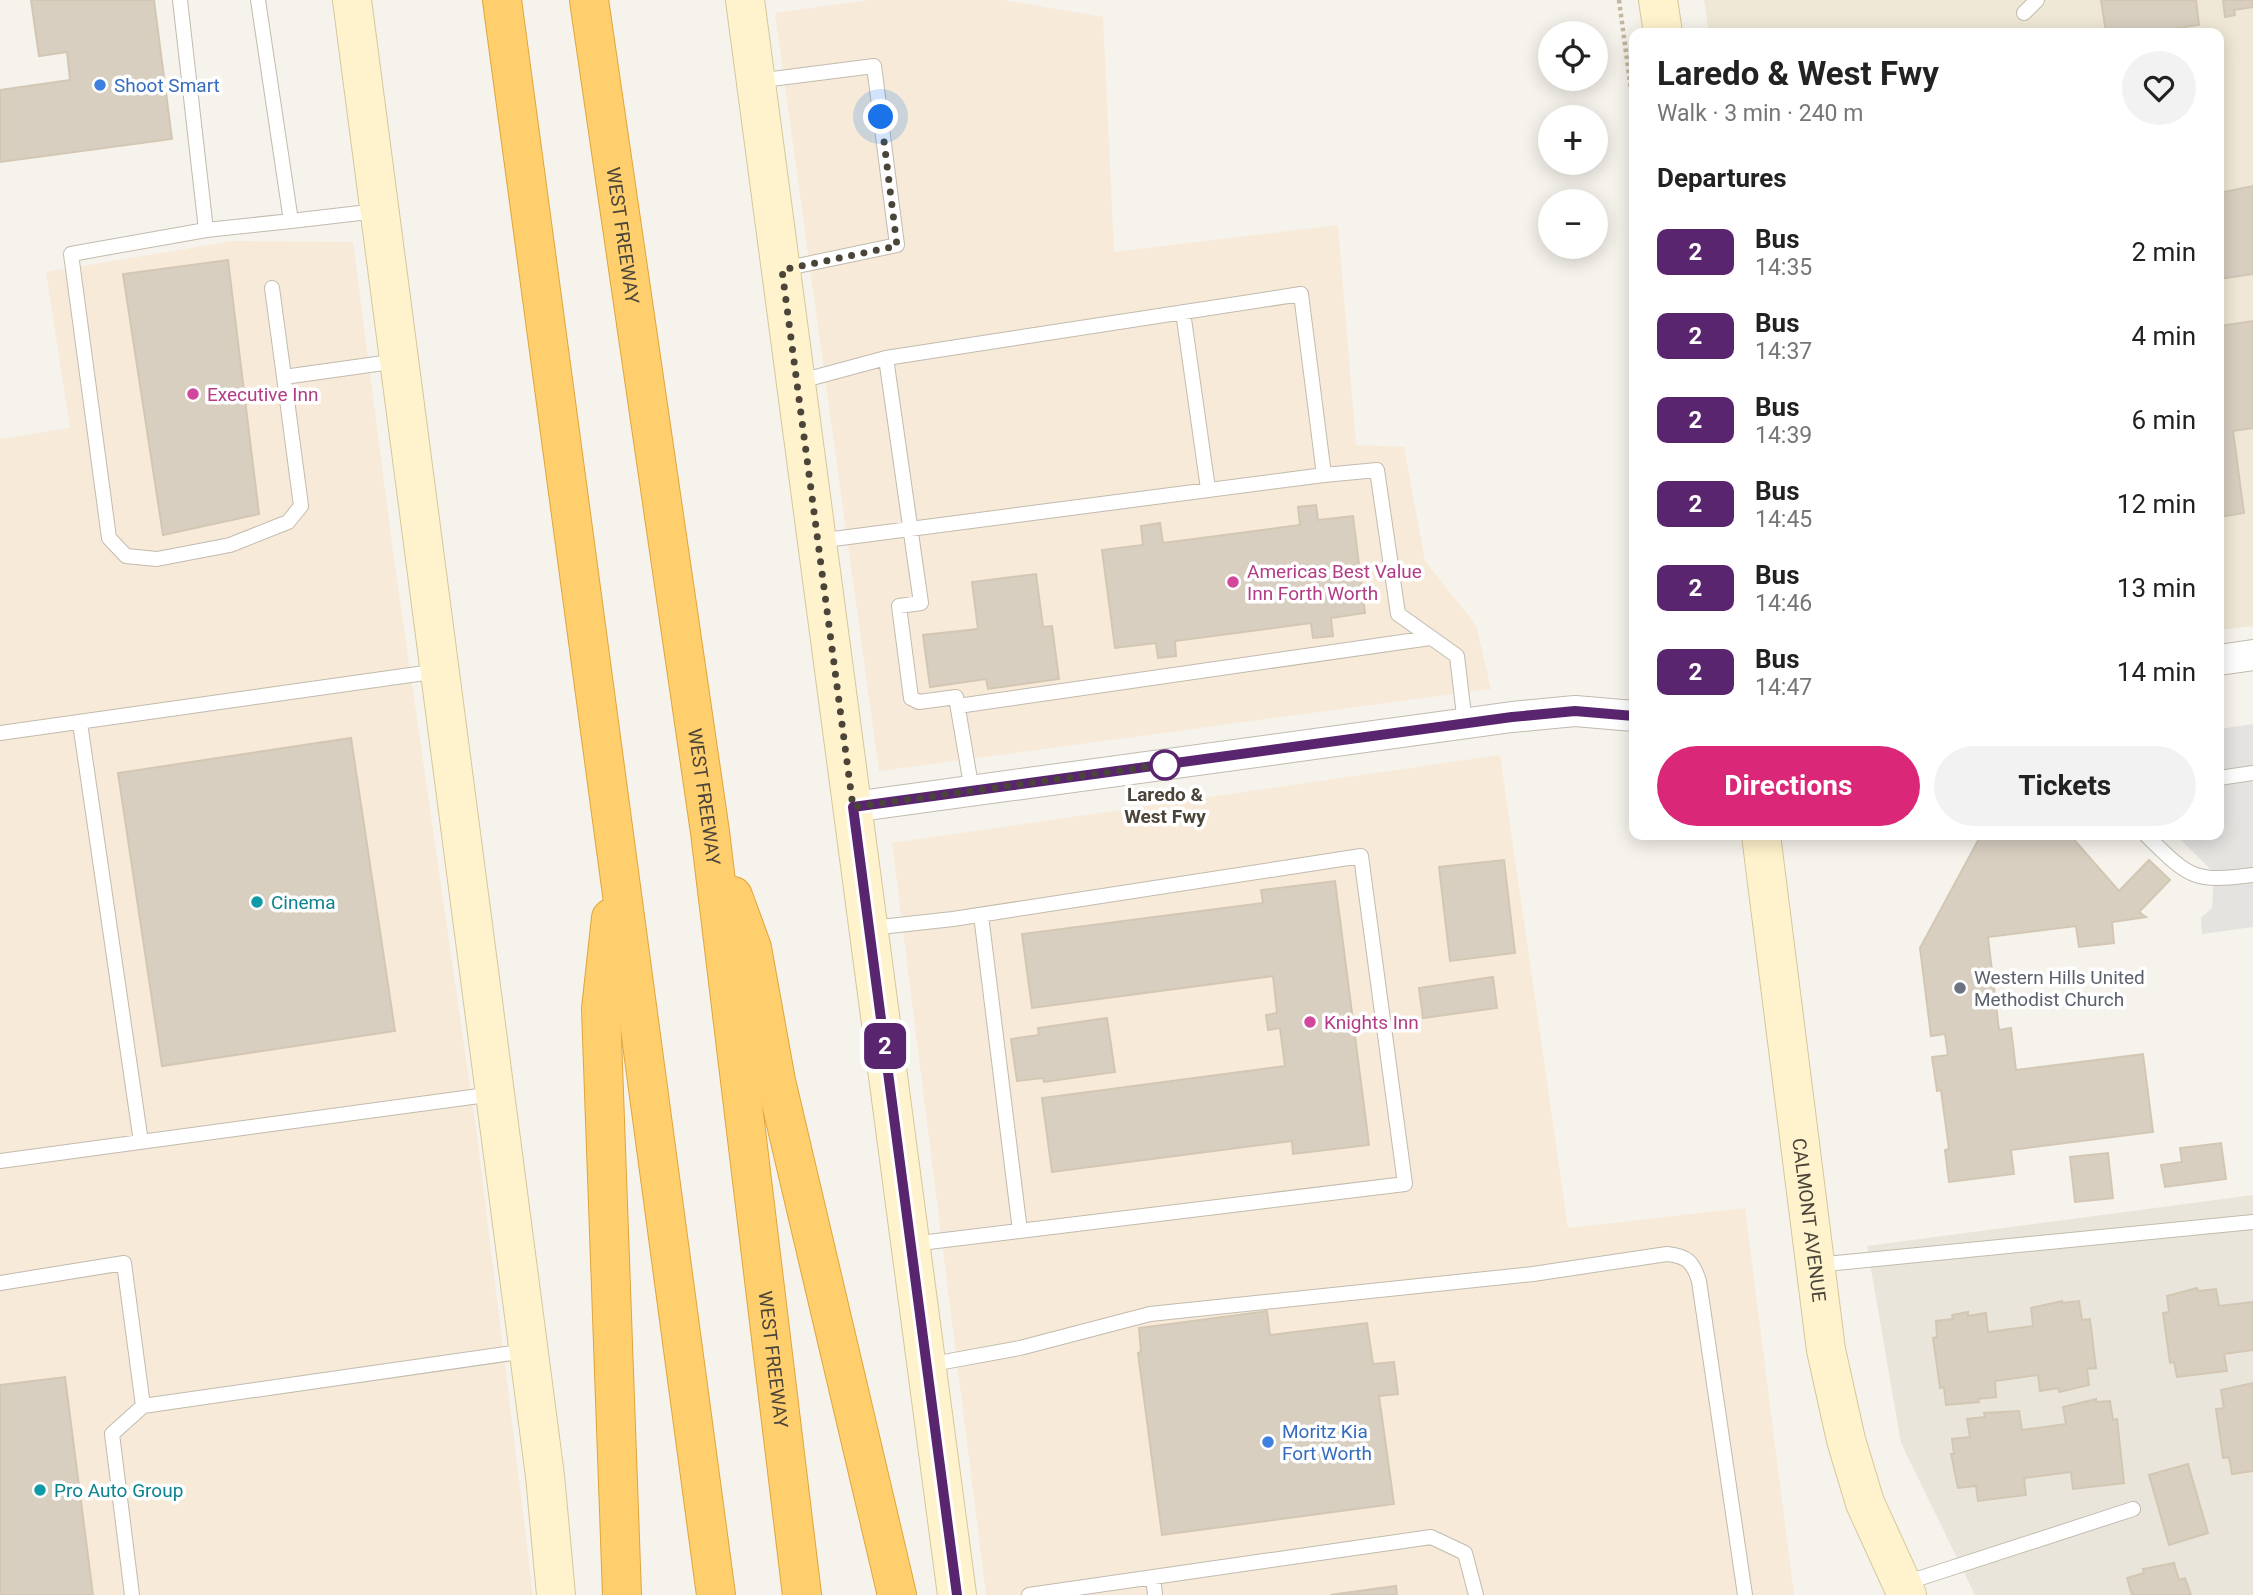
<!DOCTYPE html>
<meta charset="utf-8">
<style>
body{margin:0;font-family:Roboto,sans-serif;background:#f2f2f2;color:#222;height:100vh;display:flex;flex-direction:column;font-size:26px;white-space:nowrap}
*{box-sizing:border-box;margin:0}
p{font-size:23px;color:#767676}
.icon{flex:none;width:38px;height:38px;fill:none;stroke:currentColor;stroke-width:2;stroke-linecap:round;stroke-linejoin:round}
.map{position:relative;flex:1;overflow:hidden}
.drawer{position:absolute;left:1629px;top:28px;width:595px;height:812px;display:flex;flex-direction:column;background:#fff;border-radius:14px;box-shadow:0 4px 18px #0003}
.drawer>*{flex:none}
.badge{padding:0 14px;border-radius:10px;font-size:24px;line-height:46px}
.fabs{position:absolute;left:1538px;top:21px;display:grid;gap:14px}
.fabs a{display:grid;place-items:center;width:70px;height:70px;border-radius:50%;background:#fff;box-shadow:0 4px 18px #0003;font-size:35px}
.you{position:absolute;width:35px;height:35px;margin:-18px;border:5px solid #fff;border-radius:50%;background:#1a73e8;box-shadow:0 0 0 10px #1a73e833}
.map>.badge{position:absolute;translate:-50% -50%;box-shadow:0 0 0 4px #fff}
h2{padding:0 28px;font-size:26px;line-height:63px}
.round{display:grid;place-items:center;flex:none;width:74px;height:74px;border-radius:37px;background:#f2f2f2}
.overview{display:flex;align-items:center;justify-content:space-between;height:119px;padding:0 28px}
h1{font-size:33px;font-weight:700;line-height:52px}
.action{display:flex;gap:14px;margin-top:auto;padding:14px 28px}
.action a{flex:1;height:80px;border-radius:42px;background:#db2777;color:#fff;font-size:28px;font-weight:700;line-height:80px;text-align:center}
.action a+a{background:#f2f2f2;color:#222}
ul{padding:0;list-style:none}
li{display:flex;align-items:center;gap:21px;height:84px;padding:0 28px}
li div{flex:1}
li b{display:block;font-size:26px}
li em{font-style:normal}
li .badge{min-width:77px;font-weight:700;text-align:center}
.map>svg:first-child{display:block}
.residential{fill:#eae5da}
.commercial{fill:#f7ead8}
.education{fill:#efe8d6}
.parking{fill:#e5e3e0}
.building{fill:#d8cfc1;stroke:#d3c7b4;stroke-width:2}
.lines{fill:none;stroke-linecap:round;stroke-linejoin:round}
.service-casing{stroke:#c2bbae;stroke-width:16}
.minor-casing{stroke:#c2bbae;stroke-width:32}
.secondary-casing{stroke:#d6c79b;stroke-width:40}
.motorway-casing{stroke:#e0a43c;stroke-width:40}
.path{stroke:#c4b79f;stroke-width:4.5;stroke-dasharray:3.5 3.5;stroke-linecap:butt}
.service{stroke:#fff;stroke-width:14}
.minor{stroke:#fff;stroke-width:30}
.secondary{stroke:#fff3cd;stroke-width:38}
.motorway{stroke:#ffcf6e;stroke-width:38}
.line-casing{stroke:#fff;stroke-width:16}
.line{stroke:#5a256f;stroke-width:10}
.walk{stroke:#4b4439;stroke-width:7;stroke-dasharray:0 12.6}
.shop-dot{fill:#3f7fe0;stroke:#fff;stroke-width:2.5}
.hotel-dot{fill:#d1479c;stroke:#fff;stroke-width:2.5}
.stop-dot{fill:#fff;stroke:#5a256f;stroke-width:3.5}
.culture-dot{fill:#0f9aa8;stroke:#fff;stroke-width:2.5}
.worship-dot{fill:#6b7280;stroke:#fff;stroke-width:2.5}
.labels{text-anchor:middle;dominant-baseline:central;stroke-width:7;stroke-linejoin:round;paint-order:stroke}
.shop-label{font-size:19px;fill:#366cbe;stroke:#fff;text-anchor:start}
.street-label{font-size:19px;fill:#4b4439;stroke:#fff}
.hotel-label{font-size:19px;fill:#b23c85;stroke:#fff;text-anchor:start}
.stop-label{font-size:19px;font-weight:bold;fill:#4b4439;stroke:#fff}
.culture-label{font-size:19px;fill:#0d838f;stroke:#fff;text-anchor:start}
.worship-label{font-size:19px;fill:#5b616d;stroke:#fff;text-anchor:start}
</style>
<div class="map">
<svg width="2253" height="1595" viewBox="0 0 2253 1595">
<rect width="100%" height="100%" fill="#f6f3ec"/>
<path class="residential" d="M2253 1195V1595H1975L1901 1443 1867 1246Z"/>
<path class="commercial" d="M870 0H1003L1103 17 1114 252 1338 225 1356 445 1404 447 1425 561 1476 625 1491 689 879 771 775 13Z
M233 241 353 242 393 552 477 1135 533 1595H0V439L70 428 46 272Z
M1500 755 1568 1228 1745 1208 1794 1595H986L892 843Z"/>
<path class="education" d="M1704 0H2253V626L2219 630V33H1709Z"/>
<path class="parking" d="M2253 724V927L2202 934 2201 918 2212 908 2214 873 2176 835H2219V729Z"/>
<path class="building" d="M31 0H154L172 139 0 162V90L70 80 67 52 39 56Z
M2101 0H2196L2199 25 2143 33H2106Z
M2223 0H2253V7L2234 10 2235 15 2225 17Z
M2253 186V274L2219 279V193Z
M228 260 259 514 163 535 123 274Z
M2253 321V428L2233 431 2244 513 2219 517V326Z
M1316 505 1318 520 1353 516 1365 613 1331 618 1333 636 1313 638 1311 623 1175 641 1176 656 1158 658 1156 643 1115 648 1102 550 1143 545 1141 526 1160 523 1163 543 1300 525 1298 507Z
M1036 574 1043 627 1052 626 1059 679 988 689 986 679 930 687 923 635 978 629 972 582Z
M351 738 395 1031 162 1066 118 773Z
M1981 835H2070L2119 891 2149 860 2170 880 2139 912 2146 917 2112 922 2114 943 2079 947 2076 926 1988 937 1999 1030 2011 1028 2016 1070 2143 1054 2153 1132 2011 1150 2014 1174 1949 1182 1945 1150 1949 1149 1941 1090 1937 1091 1932 1057 1948 1055 1945 1034 1931 1036 1920 948Z
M1504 860 1515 953 1450 961 1439 867Z
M1335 881 1369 1145 1293 1154 1292 1141 1052 1172 1042 1098 1285 1066 1280 1028 1268 1030 1266 1015 1277 1013 1273 976 1032 1008 1022 934 1263 903 1261 890Z
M1493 977 1497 1008 1423 1018 1419 988Z
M1107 1018 1115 1072 1044 1082 1043 1078 1017 1081 1011 1039 1039 1035 1038 1028Z
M2221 1143 2226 1179 2165 1187 2161 1165 2182 1162 2180 1148Z
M2108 1153 2113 1198 2075 1202 2070 1157Z
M2197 1288 2198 1291 2216 1289 2219 1306 2253 1302V1350L2224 1354 2227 1371 2177 1377 2174 1362 2170 1363 2163 1313 2169 1312 2167 1296Z
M2062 1301V1303L2079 1301 2082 1320 2090 1319 2096 1368 2087 1369 2089 1385 2059 1392 2058 1388 2040 1391 2038 1375 1995 1381 1996 1397 1978 1399 1979 1402 1946 1405 1944 1387 1940 1388 1933 1338 1937 1337 1936 1321 1953 1319 1952 1315 1968 1312V1316L1986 1313 1988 1332 2033 1326 2031 1308Z
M1267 1311 1270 1335 1367 1323 1373 1364 1394 1362 1398 1394 1379 1396 1394 1504 1162 1535 1138 1353 1141 1352 1139 1328Z
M65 1377 93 1595H0V1385Z
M2253 1383V1471L2232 1474 2229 1457 2223 1458 2216 1409 2224 1408 2221 1390Z
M2096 1399V1402L2110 1401 2113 1420 2117 1419 2124 1483 2073 1489 2071 1472 2024 1478 2026 1495 1978 1501 1976 1486 1958 1488 1951 1454H1954L1952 1439 1970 1437 1967 1419 1985 1417 1984 1413 2019 1411 2022 1430 2066 1424 2063 1407Z
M2188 1464 2208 1533 2169 1545 2149 1475Z
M2174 1563 2179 1580 2185 1578 2191 1595H2132L2127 1578 2144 1573 2143 1569Z
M1396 1586 1397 1595H1330Z"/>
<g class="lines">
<g class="service-casing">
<path id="service" d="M180 0 206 230 291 221 258 0
M2024 13 2037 0
M756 81 874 66 897 245 783 269
M291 221 377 211
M206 230 71 254 109 538 126 556 157 559 230 545 288 522 301 506 284 377 398 361
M272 288 284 377
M1183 312 1208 489
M886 358 921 603 899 606 911 698 919 702 956 697 972 791
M797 382 886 358 1301 294 1324 475 1377 470 1398 614 1457 656 1465 724
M818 541 1324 475
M958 706 1430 638
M80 723 141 1142
M0 733 439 671
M2219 778 2253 773
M2146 835C2189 877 2192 883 2253 875
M981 915 1020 1231
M871 928 953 919 1361 856 1405 1184 912 1244
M0 1161 494 1094
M1816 1265 2253 1222
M0 1283 124 1263 143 1406 526 1351
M927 1365 1020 1348 1150 1314 1533 1274 1667 1254C1687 1256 1693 1262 1699 1281L1745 1595
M1153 1577 1155 1595
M1902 1584 2133 1509
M132 1595 112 1434 143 1406
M1029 1595 1431 1537 1465 1553 1476 1595"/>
</g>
<g class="minor-casing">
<path id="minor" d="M2219 660 2253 655
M853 807 1512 717 1575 711 1634 716"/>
</g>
<g class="secondary-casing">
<g id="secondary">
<path d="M352 0 545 1476 556 1595"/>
<path d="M745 0 957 1595"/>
<path d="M1658 0 1663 33"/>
<path id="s1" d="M1761 835 1826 1350 1846 1440 1865 1503 1907 1595"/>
</g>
</g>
<g class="motorway-casing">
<g id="motorway">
<path d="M502 0 716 1595"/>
<path id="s2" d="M589 0 710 832 802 1595"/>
<path d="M733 896 752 948 776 1081 897 1595"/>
<path d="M611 918 601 1009 622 1595"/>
</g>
</g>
<path class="path" d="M1619 0 1634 112"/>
<use href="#service" class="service"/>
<use href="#minor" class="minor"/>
<use href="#secondary" class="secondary"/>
<use href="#motorway" class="motorway"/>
</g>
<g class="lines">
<g class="line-casing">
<path id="line" d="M957 1595 853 807 1512 717 1575 711 1634 716"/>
</g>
<use href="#line" class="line"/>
<path class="walk" d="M881 117 897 246 782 270 853 807 1169 764 1165 765"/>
</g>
<g class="shop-dot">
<circle cx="100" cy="85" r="7"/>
<circle cx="1268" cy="1442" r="7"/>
</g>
<g class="hotel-dot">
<circle cx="193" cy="394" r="7"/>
<circle cx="1233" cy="582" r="7"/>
<circle cx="1310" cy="1022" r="7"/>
</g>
<circle class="stop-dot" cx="1165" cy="765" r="14"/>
<g class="culture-dot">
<circle cx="257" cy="902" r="7"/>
<circle cx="40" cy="1490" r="7"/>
</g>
<circle class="worship-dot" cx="1960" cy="988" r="7"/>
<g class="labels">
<g class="shop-label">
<text x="114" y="85">Shoot Smart</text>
<text x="1282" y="1431">Moritz Kia<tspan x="1282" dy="22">Fort Worth</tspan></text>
</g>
<g class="street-label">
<text stroke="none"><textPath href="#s2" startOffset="238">WEST FREEWAY</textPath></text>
<text stroke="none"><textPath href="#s2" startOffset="805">WEST FREEWAY</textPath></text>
<text stroke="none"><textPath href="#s1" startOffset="388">CALMONT AVENUE</textPath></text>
<text stroke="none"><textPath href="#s2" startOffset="1372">WEST FREEWAY</textPath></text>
</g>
<g class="hotel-label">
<text x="207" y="394">Executive Inn</text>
<text x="1247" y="571">Americas Best Value<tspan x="1247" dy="22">Inn Forth Worth</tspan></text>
<text x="1324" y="1022">Knights Inn</text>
</g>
<g class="stop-label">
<text x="1165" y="794">Laredo &amp;<tspan x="1165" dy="22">West Fwy</tspan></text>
</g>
<g class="culture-label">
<text x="271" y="902">Cinema</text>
<text x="54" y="1490">Pro Auto Group</text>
</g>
<g class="worship-label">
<text x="1974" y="977">Western Hills United<tspan x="1974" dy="22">Methodist Church</tspan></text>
</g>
</g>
</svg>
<div class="fabs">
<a><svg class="icon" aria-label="locate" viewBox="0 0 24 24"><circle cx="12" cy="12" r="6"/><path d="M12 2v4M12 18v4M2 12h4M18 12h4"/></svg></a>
<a>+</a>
<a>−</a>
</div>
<div class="you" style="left:881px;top:117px"></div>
<b class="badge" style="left:885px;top:1046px;background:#5a256f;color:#fff">2</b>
<section class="drawer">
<div class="overview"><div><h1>Laredo &amp; West Fwy</h1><p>Walk · 3 min · 240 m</p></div><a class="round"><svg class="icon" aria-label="heart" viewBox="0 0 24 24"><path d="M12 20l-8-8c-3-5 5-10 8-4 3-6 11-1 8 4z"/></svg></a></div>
<h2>Departures</h2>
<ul>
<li><span class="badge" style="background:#5a256f;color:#fff">2</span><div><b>Bus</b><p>14:35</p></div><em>2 min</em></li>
<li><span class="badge" style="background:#5a256f;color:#fff">2</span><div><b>Bus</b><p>14:37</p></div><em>4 min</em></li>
<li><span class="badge" style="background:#5a256f;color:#fff">2</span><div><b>Bus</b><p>14:39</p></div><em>6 min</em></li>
<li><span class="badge" style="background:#5a256f;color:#fff">2</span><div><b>Bus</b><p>14:45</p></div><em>12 min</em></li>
<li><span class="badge" style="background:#5a256f;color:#fff">2</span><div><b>Bus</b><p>14:46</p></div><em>13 min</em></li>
<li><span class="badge" style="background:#5a256f;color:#fff">2</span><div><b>Bus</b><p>14:47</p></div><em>14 min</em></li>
</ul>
<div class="action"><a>Directions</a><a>Tickets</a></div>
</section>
</div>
